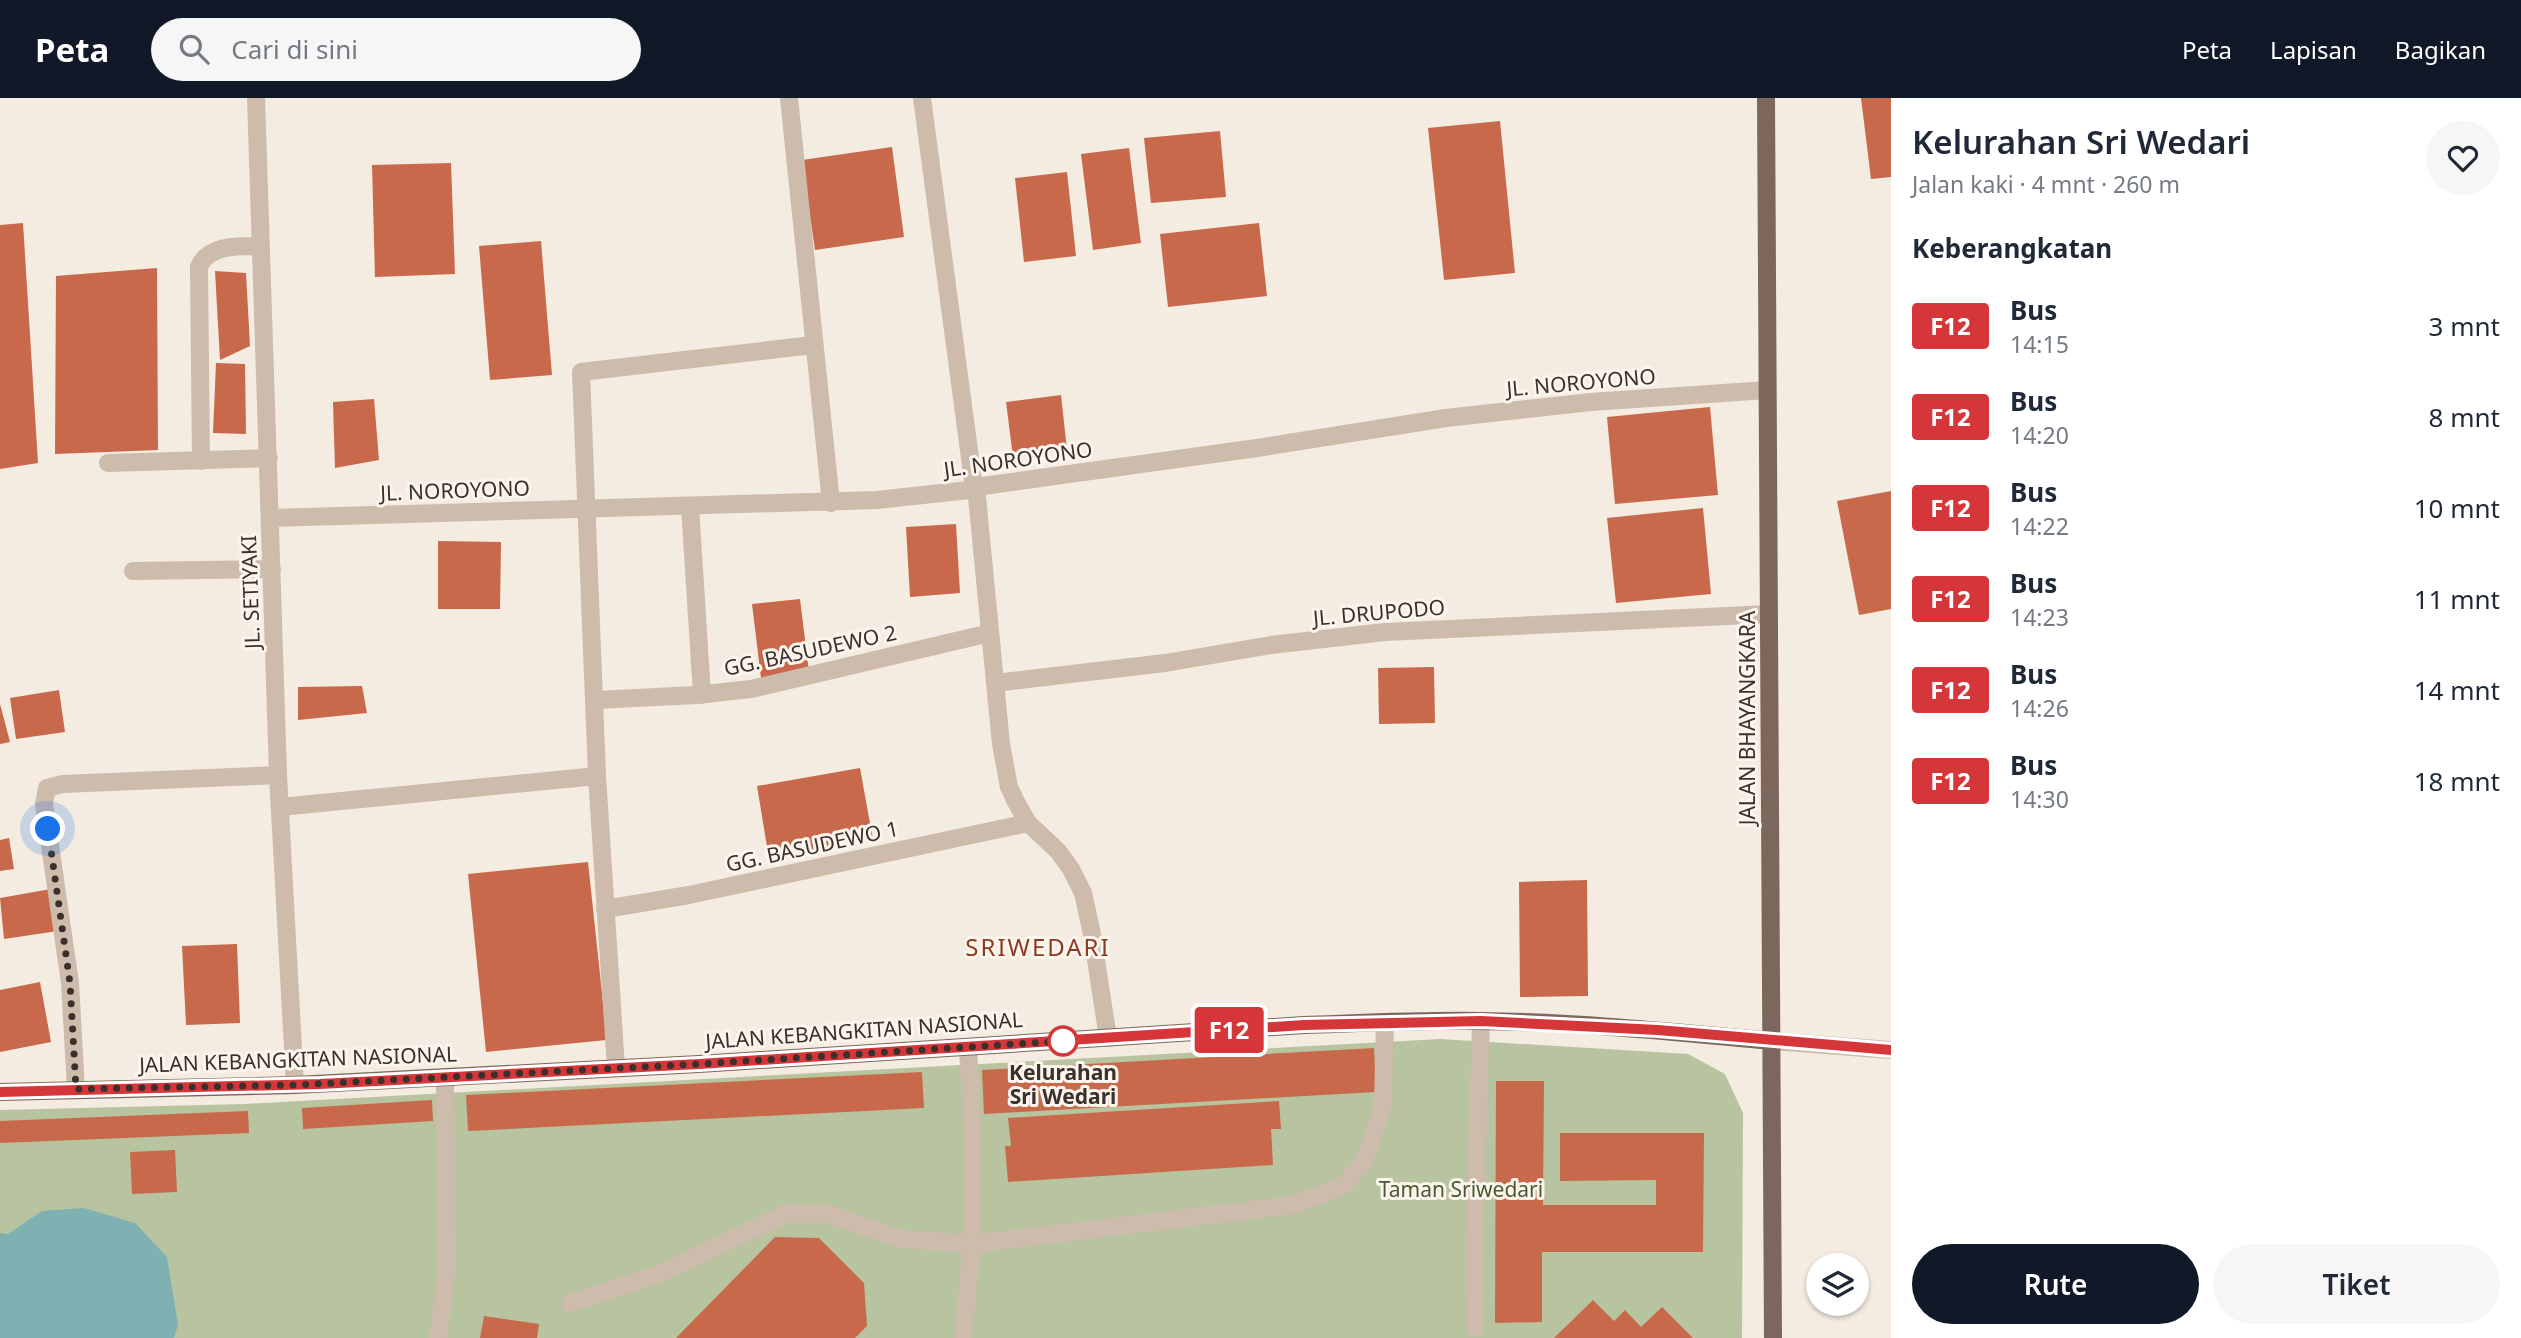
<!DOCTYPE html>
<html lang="id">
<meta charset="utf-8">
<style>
body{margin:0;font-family:"Noto Sans",sans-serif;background:#f6f6f7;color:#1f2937;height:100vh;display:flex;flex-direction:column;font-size:26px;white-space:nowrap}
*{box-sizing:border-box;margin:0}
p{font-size:23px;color:#747a83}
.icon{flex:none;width:38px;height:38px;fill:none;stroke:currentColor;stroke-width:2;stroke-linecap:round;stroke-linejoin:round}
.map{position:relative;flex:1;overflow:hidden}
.panel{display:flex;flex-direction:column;background:#fff;width:630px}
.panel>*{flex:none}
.badge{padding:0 14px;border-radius:5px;font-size:24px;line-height:46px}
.fabs{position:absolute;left:1806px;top:1155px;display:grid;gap:14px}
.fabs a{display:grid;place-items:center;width:63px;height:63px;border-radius:50%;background:#fff;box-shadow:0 2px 5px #0004;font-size:35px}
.you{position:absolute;width:35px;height:35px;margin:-18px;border:5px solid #fff;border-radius:50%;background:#1a73e8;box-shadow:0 0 0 10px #1a73e833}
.map>.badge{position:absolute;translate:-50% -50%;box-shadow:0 0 0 4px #fff}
h2{padding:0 21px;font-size:26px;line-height:63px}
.round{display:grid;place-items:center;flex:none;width:74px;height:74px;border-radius:37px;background:#f6f6f7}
.overview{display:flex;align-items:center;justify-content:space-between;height:119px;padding:0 21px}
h1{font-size:33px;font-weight:600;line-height:52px}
.action{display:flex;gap:14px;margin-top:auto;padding:14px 21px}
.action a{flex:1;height:80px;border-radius:42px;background:#111827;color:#fff;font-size:28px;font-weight:600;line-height:80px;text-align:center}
.action a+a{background:#f6f6f7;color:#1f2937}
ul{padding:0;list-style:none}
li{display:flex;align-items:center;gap:21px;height:91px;padding:0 21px}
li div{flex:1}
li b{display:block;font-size:26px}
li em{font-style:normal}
li .badge{min-width:77px;font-weight:700;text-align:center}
header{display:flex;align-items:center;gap:42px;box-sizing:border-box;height:98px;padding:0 35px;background:#111827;color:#fff}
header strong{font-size:33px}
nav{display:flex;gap:38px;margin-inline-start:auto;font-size:24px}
.search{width:490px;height:63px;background:#f6f6f7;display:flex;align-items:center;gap:18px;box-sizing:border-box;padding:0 24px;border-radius:38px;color:#747a83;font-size:26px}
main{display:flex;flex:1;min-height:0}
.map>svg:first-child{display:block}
.green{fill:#b8c4a0}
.water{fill:#7fb0b2}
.building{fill:#c8694b}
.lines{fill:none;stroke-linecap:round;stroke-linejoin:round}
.minor{stroke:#cdbbac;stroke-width:18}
.major{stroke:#7d675c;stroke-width:18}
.line-casing{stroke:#fff;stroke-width:16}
.line{stroke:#d5363a;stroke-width:10}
.walk{stroke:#3b302b;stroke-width:7;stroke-dasharray:0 12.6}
.stop-dot{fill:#fff;stroke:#d5363a;stroke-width:3.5}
.labels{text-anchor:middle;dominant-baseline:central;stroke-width:6;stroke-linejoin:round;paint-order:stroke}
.street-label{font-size:21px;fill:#3b302b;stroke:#fbf5ee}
.stop-label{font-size:21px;font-weight:bold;fill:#3b302b;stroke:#fbf5ee}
.park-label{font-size:21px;fill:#4a5a2e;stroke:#fbf5ee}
.quarter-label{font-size:24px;letter-spacing:2px;fill:#8c3b22;stroke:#fbf5ee}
</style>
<header>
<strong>Peta</strong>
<div class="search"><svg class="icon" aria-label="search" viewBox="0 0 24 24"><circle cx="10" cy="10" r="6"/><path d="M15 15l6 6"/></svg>Cari di sini</div>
<nav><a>Peta</a><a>Lapisan</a><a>Bagikan</a></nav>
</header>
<main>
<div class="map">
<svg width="1891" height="1240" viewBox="0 0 1891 1240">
<rect width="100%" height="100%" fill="#f4ebe1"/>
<path class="green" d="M1440 941 1688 956 1725 976 1743 1015 1742 1240H0V1012L244 1006Z"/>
<path class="water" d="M84 1110 135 1125 167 1159 178 1227 174 1240H0V1135L8 1136 42 1113Z"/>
<path class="building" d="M1861 0H1891V79L1871 81Z
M1500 23 1515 175 1444 182 1428 30Z
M1220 33 1226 99 1151 105 1144 40Z
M892 49 904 139 815 152 802 62Z
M1129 50 1141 145 1093 152 1081 56Z
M451 65 455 176 375 179 372 67Z
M1067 74 1076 158 1024 164 1015 80Z
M23 125 38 365 0 371V127Z
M1259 125 1267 198 1168 209 1160 136Z
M541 143 552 277 490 282 479 148Z
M157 170 158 352 55 356 56 178Z
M215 173 246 175 250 248 220 262Z
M216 265 245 266 246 336 213 335Z
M1061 297 1067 352 1013 359 1006 304Z
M374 301 379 362 335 370 333 304Z
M1710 309 1718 397 1615 406 1607 319Z
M1891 393V511L1859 517 1837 403Z
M1703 410 1711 496 1616 505 1607 420Z
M956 426 960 495 910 499 906 429Z
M438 443 501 444 500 511H438Z
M800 501 809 574 761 580 752 506Z
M1434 569 1435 625 1379 626 1378 570Z
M362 588 367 615 298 622V589Z
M59 592 65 634 16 641 10 600Z
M0 606 10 644 0 646Z
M860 670 873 742 769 761 757 688Z
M9 740 14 771 0 773V742Z
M588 764 607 942 486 954 468 776Z
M1587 782 1588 898 1520 899 1519 784Z
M51 791 58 833 4 841 0 800Z
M237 846 240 925 186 927 182 848Z
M40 884 51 944 0 954V892Z
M1374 950 1376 994 984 1016 982 972Z
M922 974 924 1010 468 1033 466 997Z
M1496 983H1544L1543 1107H1656V1082L1560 1083V1035H1704L1703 1154H1542V1224L1495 1225Z
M432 1002 433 1023 303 1031 302 1010Z
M1279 1003 1281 1031H1271L1273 1067 1008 1084 1005 1048H1011L1008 1020Z
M248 1013 249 1035 0 1045V1023Z
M175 1052 177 1094 132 1096 130 1054Z
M775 1139 819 1140 864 1185 867 1228 855 1240H676Z
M1593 1202 1614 1223 1625 1212 1641 1229 1662 1209 1693 1240H1554Z
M484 1218 539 1226 537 1240H480Z"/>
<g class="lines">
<path class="minor" d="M256 0 278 677 295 987
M789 0 831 405
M922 0 974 390
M201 363 199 169C208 146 240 148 261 148
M108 365 269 360
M976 389 1001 646 1009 689 1016 704 1028 725 1058 753 1071 771 1083 795 1092 836 1108 940
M690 408 702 597
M271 420 877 402 969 392 976 389 1257 350 1446 320 1591 304 1767 292
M133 473 272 471
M995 585 1165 565 1271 547 1385 534 1769 516
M596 602 696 597 751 591 990 535
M280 709 597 678
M605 811 689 797 1028 725
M1772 943 1891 952
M616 970 597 678 581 274 813 247
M76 991 70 885 44 706 47 690 62 686 278 677
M570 1205 657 1177 787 1115 829 1116 901 1141 972 1146 1293 1107 1344 1087 1365 1062 1383 1006 1385 924
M1475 1230 1474 1148 1481 923
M438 1240 447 1168 445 979
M963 1240 972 1146 973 1050 968 949"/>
<path class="major" d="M1766 0 1773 1240
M0 994 295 987 699 966 1304 927C1363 925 1421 922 1480 923 1577 924 1675 934 1772 943"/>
</g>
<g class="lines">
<g class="line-casing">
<path id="line" d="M0 994 320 986 699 966 1304 927 1481 923 1658 932 1891 952"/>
</g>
<use href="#line" class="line"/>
<path class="walk" d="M48 731 70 885 76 991 295 987 699 966 1063 943"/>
</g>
<circle class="stop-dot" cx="1063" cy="943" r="14"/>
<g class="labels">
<g class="street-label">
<text transform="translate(1581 284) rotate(-5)">JL. NOROYONO</text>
<text transform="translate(1018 361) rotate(-8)">JL. NOROYONO</text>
<text transform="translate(455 392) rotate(-2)">JL. NOROYONO</text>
<text transform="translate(250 494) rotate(-92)">JL. SETIYAKI</text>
<text transform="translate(1379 514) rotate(-5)">JL. DRUPODO</text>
<text transform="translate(810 552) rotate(-12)">GG. BASUDEWO 2</text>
<text transform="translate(1747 620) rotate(-90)">JALAN BHAYANGKARA</text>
<text transform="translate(812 748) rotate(-12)">GG. BASUDEWO 1</text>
<text transform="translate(864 932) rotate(-4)">JALAN KEBANGKITAN NASIONAL</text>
<text transform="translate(298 961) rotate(-2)">JALAN KEBANGKITAN NASIONAL</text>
</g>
<g class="stop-label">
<text x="1063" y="974">Kelurahan<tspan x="1063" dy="24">Sri Wedari</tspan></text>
</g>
<g class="park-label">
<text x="1461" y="1091">Taman Sriwedari</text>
</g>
<g class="quarter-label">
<text x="1038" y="848">SRIWEDARI</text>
</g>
</g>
</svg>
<div class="fabs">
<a><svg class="icon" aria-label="layers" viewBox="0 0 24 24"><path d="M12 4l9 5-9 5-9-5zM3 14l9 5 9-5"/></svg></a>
</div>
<div class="you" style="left:48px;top:731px"></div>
<b class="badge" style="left:1229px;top:932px;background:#d5363a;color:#fff">F12</b>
</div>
<section class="panel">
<div class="overview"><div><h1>Kelurahan Sri Wedari</h1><p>Jalan kaki · 4 mnt · 260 m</p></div><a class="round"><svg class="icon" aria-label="heart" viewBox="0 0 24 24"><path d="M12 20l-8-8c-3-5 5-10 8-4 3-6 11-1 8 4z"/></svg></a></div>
<h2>Keberangkatan</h2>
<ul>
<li><span class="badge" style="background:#d5363a;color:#fff">F12</span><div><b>Bus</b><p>14:15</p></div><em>3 mnt</em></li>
<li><span class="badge" style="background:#d5363a;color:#fff">F12</span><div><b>Bus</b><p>14:20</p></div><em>8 mnt</em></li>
<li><span class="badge" style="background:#d5363a;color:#fff">F12</span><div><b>Bus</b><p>14:22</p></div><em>10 mnt</em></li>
<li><span class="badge" style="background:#d5363a;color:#fff">F12</span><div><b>Bus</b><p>14:23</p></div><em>11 mnt</em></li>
<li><span class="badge" style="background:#d5363a;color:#fff">F12</span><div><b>Bus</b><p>14:26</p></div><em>14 mnt</em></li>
<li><span class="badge" style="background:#d5363a;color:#fff">F12</span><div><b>Bus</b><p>14:30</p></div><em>18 mnt</em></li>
</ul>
<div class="action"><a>Rute</a><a>Tiket</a></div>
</section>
</main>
